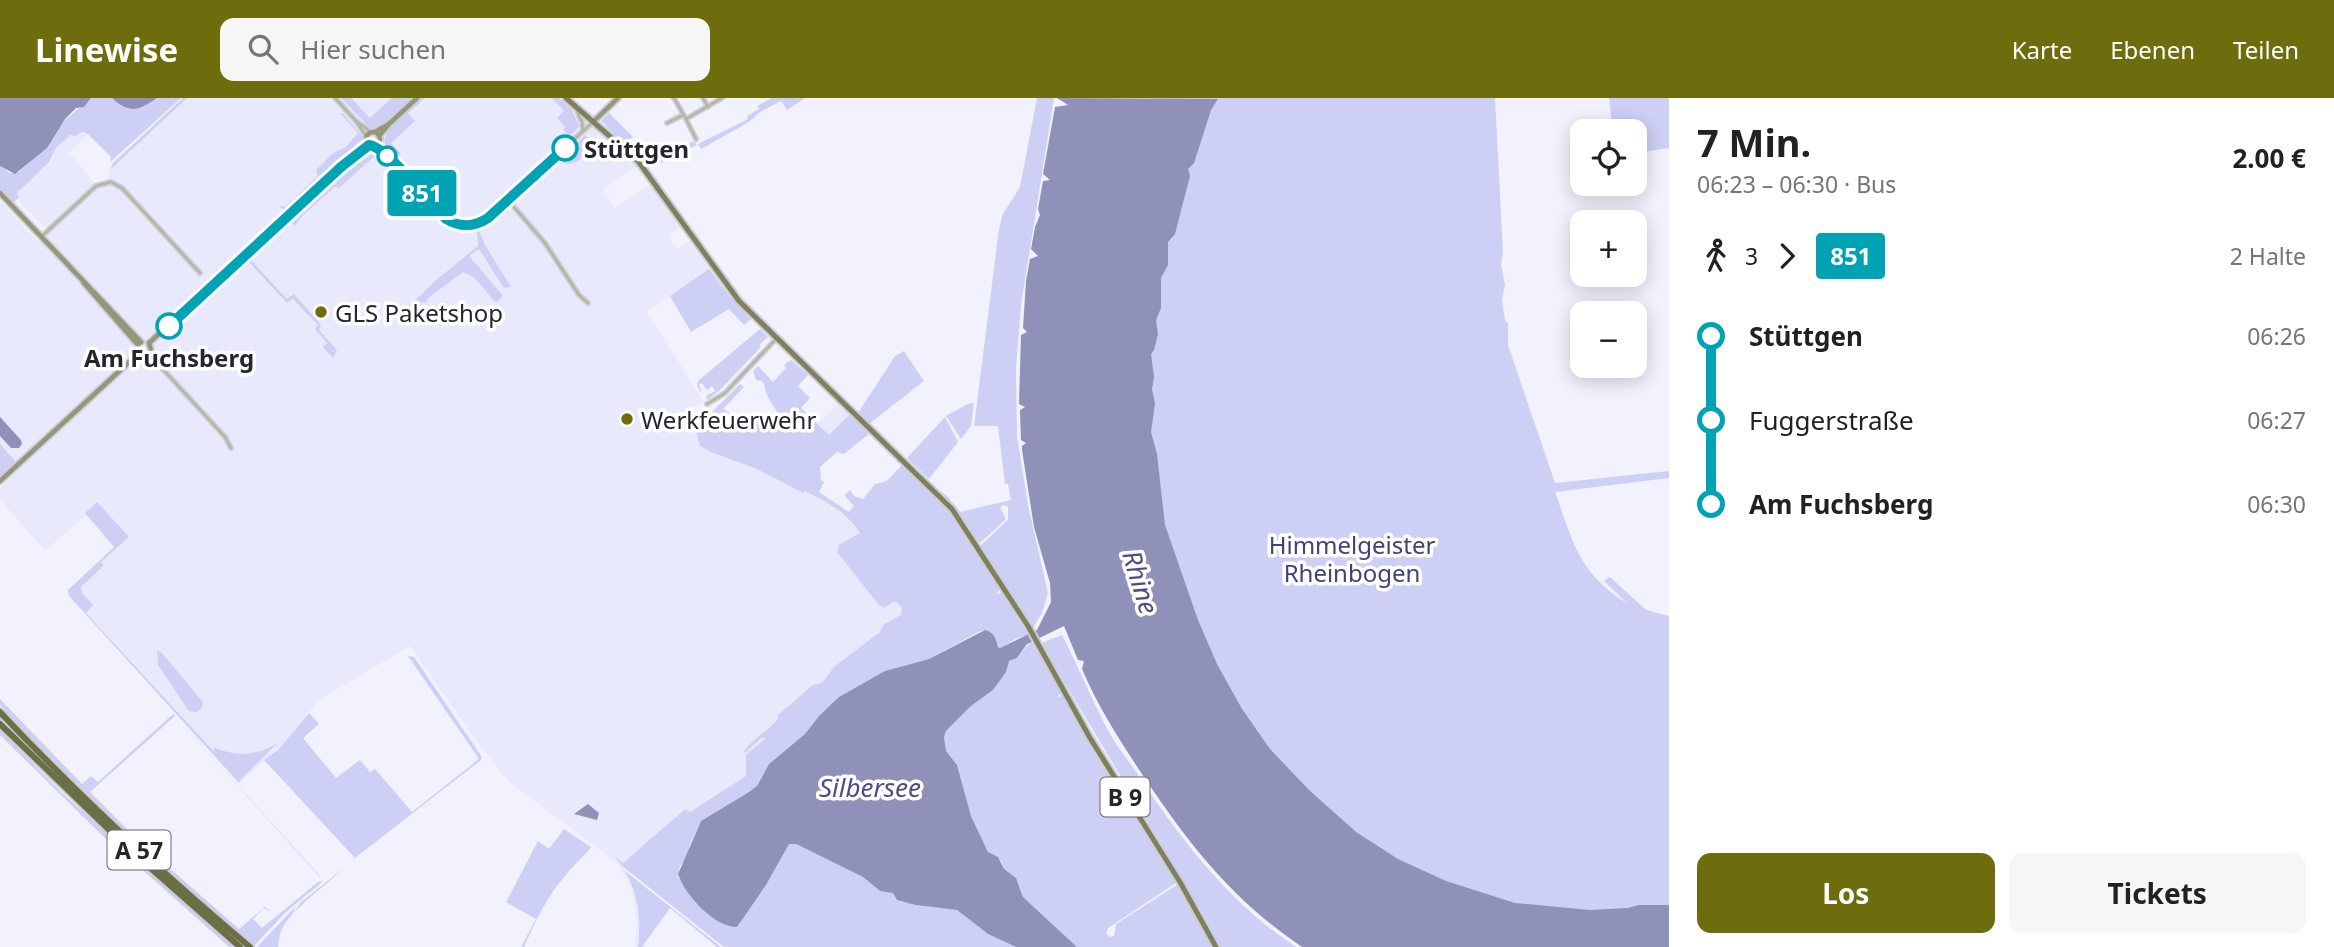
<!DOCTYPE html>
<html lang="de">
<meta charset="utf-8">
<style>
body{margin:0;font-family:"Noto Sans",sans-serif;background:#f6f6f6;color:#202124;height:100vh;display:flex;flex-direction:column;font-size:26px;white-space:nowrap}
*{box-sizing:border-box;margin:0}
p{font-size:23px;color:#757577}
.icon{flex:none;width:38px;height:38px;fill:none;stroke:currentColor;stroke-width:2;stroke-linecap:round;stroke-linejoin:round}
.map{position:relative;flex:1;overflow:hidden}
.side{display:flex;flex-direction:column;background:#fff;width:665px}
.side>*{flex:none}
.badge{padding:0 14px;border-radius:5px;font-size:24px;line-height:46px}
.controls{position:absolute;left:1570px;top:21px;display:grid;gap:14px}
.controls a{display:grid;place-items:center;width:77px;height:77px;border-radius:14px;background:#fff;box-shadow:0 4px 18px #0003;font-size:35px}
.map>.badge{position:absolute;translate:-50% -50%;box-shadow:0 0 0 4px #fff}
.legs{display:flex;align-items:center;gap:10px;height:77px;padding:0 28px;font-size:23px}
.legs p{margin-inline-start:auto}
.head{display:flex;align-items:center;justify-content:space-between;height:119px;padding:0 28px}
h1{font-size:38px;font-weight:700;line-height:52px}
.primary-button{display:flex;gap:14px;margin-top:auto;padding:14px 28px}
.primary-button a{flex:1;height:80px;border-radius:14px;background:#6d6d0e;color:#fff;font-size:28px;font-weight:700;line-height:80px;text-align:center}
.primary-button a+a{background:#f6f6f6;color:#202124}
ul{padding:0 28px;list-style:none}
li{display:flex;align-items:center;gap:24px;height:84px;font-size:26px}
li i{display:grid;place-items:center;width:10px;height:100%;margin:0 9px;background:currentColor}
li i::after{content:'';width:18px;height:18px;margin:-9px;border:5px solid;border-radius:50%;background:#fff}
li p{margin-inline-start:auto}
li:first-child i{background:linear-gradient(#0000 50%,currentColor 0)}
li:last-child i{background:linear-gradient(currentColor 50%,#0000 0)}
header{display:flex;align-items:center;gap:42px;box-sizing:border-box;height:98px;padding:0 35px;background:#6d6d0e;color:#fff}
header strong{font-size:33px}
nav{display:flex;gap:38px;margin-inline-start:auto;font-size:24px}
.search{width:490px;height:63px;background:#f6f6f6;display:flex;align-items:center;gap:18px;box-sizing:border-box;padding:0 24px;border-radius:14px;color:#757577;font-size:26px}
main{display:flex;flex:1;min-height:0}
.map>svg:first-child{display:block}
.built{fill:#e8e9fd}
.green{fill:#cdcff4}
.water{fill:#8f91b8}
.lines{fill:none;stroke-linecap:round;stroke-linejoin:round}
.street-casing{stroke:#cccdd7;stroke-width:6}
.secondary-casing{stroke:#cccdd7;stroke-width:8}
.primary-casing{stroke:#cccdd7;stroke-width:9}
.highway-casing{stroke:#cccdd7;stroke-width:10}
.street{stroke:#b4b5a2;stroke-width:2.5}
.secondary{stroke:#95967a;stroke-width:4.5}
.primary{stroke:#7f805e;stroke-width:5}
.highway{stroke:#6c6e45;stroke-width:6}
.line-1-casing{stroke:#fff;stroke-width:16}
.line-1{stroke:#00a3b4;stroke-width:10}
.stop-1-dot{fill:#fff;stroke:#00a3b4;stroke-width:3.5}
.poi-dot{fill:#6d6d0e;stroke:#fff;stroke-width:2.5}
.labels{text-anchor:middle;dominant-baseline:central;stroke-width:7;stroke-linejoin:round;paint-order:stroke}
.shield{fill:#fff;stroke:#66676b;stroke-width:2}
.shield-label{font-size:23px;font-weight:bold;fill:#25262c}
.stop-label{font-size:24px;font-weight:bold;fill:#25262c;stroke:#fff;text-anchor:start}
.poi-label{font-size:24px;fill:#25262c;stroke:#fff;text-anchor:start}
.park-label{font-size:24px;fill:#434177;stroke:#fff}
.water-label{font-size:26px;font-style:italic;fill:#4d4c83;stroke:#fff}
</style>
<header>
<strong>Linewise</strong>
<div class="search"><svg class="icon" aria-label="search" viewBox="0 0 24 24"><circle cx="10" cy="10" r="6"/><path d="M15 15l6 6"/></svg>Hier suchen</div>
<nav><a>Karte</a><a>Ebenen</a><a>Teilen</a></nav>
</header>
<main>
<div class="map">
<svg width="1669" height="849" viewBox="0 0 1669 849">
<rect width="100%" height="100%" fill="#f1f2fd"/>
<path class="built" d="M187 0H559L637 68 603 91 615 110 650 87 680 129 668 138 677 151 690 143 709 171 647 214 704 304 654 327 652 331 657 333 683 321 695 331 696 339 711 354 757 371 803 395 805 393 824 402 846 416 876 458 938 527 747 678 690 714 685 711 623 765 618 762 630 781 637 798 640 822 638 849H635L637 824 634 800 627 781 617 765 508 683 478 645 410 548 319 602 278 652H276L241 683H239L70 497V492L116 450 86 417 45 453 0 402V391L20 370 0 346V103L38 144 49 134 17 101V95L49 64 55 51 65 40 79 35 88 36 69 55 98 89 107 85 110 72Z
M838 306 849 317 829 337 818 326Z"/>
<path class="green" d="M91 0H112C136 22 135 6 158 0 164 0 174 0 181 0L110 64 111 59 88 36 82 34 75 38 70 37 55 51 49 64 17 95 19 99 14 104 0 91V68L10 75 19 74 53 41 56 33 66 21Z
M183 0H187L110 72 113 65Z
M341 0H351L370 20 392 0H412L380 29 370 30Z
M421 0H425L408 15 415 23 391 45 401 56 397 60 384 44 387 34H384Z
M552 0H559L572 12 579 28 572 36 569 37 563 32 565 29 557 20 564 13Z
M772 0H805L787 12 781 3 760 14 749 24 701 51 698 46 748 21 747 18 759 11 757 8Z
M1037 0H1054L1021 207 1016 270 1017 338 1028 407 1048 495 1042 515 1033 530 980 448 1008 422V409L1004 407 1000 409 1006 421 981 444H978L953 408 937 391 947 398 960 414 1011 402 1008 386H1005L998 328H974L999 131 1003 116 1020 89Z
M1150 0H1495L1503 154 1501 167 1505 187 1502 202 1505 222 1508 225V247L1555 385 1669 373V380L1555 394C1573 444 1579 476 1627 505L1604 483 1610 479 1646 512 1669 518V849L1412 821 1147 518Z
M1609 0H1669V50L1642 54 1635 52 1634 33H1613Z
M340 15H343L362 38 361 47 287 115 278 107 285 109 318 78 316 72 333 55 346 49 358 35Z
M609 15 633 39 624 46 601 23Z
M585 37 595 48 577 64 565 66 561 61Z
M694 43 697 47 648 71 645 67Z
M365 52 336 79 366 53 378 55 339 90 336 88 303 117 295 128 291 124 252 159 251 158 314 98 225 180 249 160 287 201 294 196 321 227 319 232 337 252 333 260 323 249 327 245 315 231 318 227 293 201 287 205 248 163 162 242 169 235 164 237 182 222 181 219 187 215 183 221 192 211 189 212Z
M477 132 479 133 485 147 511 189 504 190 479 151 470 157 471 160 503 198 497 204 494 203 474 179 463 174 428 200 426 205 422 204 420 210 411 206 434 184 478 148Z
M709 171 730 199 751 221 744 227 729 211 691 234 670 198Z
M760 231 768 239 760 246V250L720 292 707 302 706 298 715 293 712 288 707 292 702 285 699 287 703 297 697 288 698 283Z
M904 253 924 283 869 326 858 315 895 258Z
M791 262 808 277 798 288 810 300 801 310 829 337 850 316 869 336 844 356 837 354 820 369 821 382 824 384 819 394 849 414 854 408 845 398V396L850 392 854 398 863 401 875 386 887 383 902 367 953 418 1000 491 996 497 1002 494 1028 537 1017 540 1000 550 985 532 978 534 929 561 885 573 819 618 805 636 769 666 757 688 749 694 701 723 689 748 688 757 680 768 678 779 703 811 737 829 766 787 789 745 796 746 863 779 880 793 893 795 917 807 957 812 988 836 1016 849H724L622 768 615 759 623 765 685 711 690 714 746 678V657L766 640H761L745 655 744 653C753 640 768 633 778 621V617L813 587 822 585 835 568 880 534 884 526 901 517 902 510 897 504H893L884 510 879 507 837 454 839 447 860 435C845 413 829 405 805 393L803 395 757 371 711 354 700 348 695 331 740 286 744 289 723 311 733 317 734 322 743 319C756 324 764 327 778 321 778 310 769 304 766 294 765 290 765 286 762 283L756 282 753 273 758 268 773 284 786 270 784 267Z
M974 305 971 328 961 341 946 318 968 306Z
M945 319 958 344 929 381 907 360Z
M0 346 16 364 0 379Z
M97 404 129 439 101 464 104 467 81 489 82 495 93 507 86 515 241 683 239 685 69 498 68 492 114 449 85 415Z
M1062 537C1079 570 1093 605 1111 638 1121 654 1134 670 1144 686 1186 748 1233 808 1296 849H1220L1203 816 1041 545Z
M1031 543 1062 594 1057 599 1062 598 1065 604 1064 598 1103 667H1101L1103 670 1104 667 1174 778 1171 777 1176 785 1108 830 1106 836 1110 839 1114 838 1116 826 1177 787 1184 797 1180 787 1214 849H1077L1023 799 1019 787 1004 771 1001 763 988 754 971 718 957 667 946 653 944 639 946 633 971 608 993 592 1007 571 1006 565 1017 560Z
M157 553 161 554 203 604 202 610 197 614 189 613 158 567Z
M408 558 414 559 482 659 481 662 355 760 264 662 278 652 309 615 319 626 303 640 336 680 360 662 370 674 375 671 412 714 479 661Z
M0 601 82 686 91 678 98 684 173 616 175 618 320 778V779L175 618 90 694 140 744 239 831 265 809 272 815 264 810 253 821 262 830 318 784 322 783 321 785 286 814 254 848C165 772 79 693 0 607Z
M0 632 62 695 234 849H229L128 759 112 747 0 637Z
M279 644 240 682 215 655 213 649C236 659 258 658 279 644Z
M564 731 591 749C583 760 573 767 565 778 546 800 535 824 524 849H521L536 821 506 804 538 743 549 751Z
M344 770C328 786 289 813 281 833 279 837 279 844 278 849H257L296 808 292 817 300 805Z
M625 773 721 849H717L670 810 642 849H638C641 821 639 798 625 773Z"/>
<path class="water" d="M0 0H91L84 9 76 10 65 21 47 50 15 76 0 68Z
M112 0H157C138 13 129 16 112 0Z
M1057 0 1218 1 1211 12 1194 65 1188 71 1190 78 1175 136 1168 144V167L1161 180V210L1156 222 1158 236 1154 252 1151 256 1154 279 1152 291 1155 306 1151 334 1157 356 1165 427 1198 522 1217 566 1242 611 1270 651 1309 692 1356 734 1398 761 1446 783 1515 805 1590 812 1628 810 1639 807H1669V849H1302C1234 803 1191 749 1146 682 1122 646 1099 611 1082 571L1084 563 1078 562 1064 528 1027 546 1017 560 1009 563 1006 574 993 592 971 608 946 633 944 639 946 653 957 667 971 718 988 754 998 759 1004 771 1016 780 1023 799 1077 849H1016L988 836 957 812 916 807 897 802 893 795 880 793 863 779 796 746H789L766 787 737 829C714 829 685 797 678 776L701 723 749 694 757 688 769 666 805 636 819 618 839 599 885 573 929 561 985 532C994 534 996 541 998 549L1000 550 1037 532 1051 504 1050 485 1034 429 1022 352V348L1026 345 1021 342 1020 312 1025 309 1019 306 1021 237 1027 234 1023 230 1026 183 1030 161 1038 158 1031 151 1035 129 1040 117 1038 111 1043 83 1050 82 1043 76 1055 9 1068 7Z
M0 319 21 342 22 346 19 350H11L0 338Z
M588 706 599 715 597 722 574 716Z"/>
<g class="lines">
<g class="street-casing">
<path id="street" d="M335 0 356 23 371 34
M674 0 686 21 722 0
M703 0 708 9
M577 13 582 24 583 33
M686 21 696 41
M356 23 366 38
M667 25 683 17
M379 44C391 61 439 121 457 126 469 130 479 126 488 120L593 24
M375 48 394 65
M508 102 545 145 579 197 588 205
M41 139 96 88 111 84 122 90 200 175
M149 256 225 339 231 350
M707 306 725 295 775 242"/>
</g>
<g class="secondary-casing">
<path id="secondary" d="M593 24 618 0
M366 41a7 7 0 1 1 14 0a7 7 0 1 1-14 0Z
M375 34 389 26 417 0
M379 38 389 26
M355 56 366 43
M0 95 141 244
M84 185 138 247
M149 245 341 69 369 47
M0 383 139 255 144 258 149 256 151 252 149 245"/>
</g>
<g class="primary-casing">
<path id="primary" d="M566 0 638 63 739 203 952 411 1028 528 1090 640 1180 784 1216 849"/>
</g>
<g class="highway-casing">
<path id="highway" d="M0 614C78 697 162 775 250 849
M0 626 130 752 240 849"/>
</g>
<use href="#street" class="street"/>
<use href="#secondary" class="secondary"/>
<use href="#primary" class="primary"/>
<use href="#highway" class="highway"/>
</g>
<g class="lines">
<g class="line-1-casing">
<path id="line-1" d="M169 228 341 69 369 47C387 49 431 106 446 121 461 130 474 129 488 120L565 50"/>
</g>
<use href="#line-1" class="line-1"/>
</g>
<g class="stop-1-dot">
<circle cx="565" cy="50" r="12"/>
<circle cx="387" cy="58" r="9"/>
<circle cx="169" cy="228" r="12"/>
</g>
<g class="poi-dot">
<circle cx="321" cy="214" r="7"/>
<circle cx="627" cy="321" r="7"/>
</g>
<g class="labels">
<g class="shield">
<rect x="1100.5" y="679.5" width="49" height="39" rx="5"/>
<rect x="107.5" y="732.5" width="63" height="39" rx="5"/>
</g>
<g class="shield-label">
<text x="1125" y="699">B 9</text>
<text x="139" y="752">A 57</text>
</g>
<g class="stop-label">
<text x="584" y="50">Stüttgen</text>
<text x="169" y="259" text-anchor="middle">Am Fuchsberg</text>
</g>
<g class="poi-label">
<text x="335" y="214">GLS Paketshop</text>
<text x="641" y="321">Werkfeuerwehr</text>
</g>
<g class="park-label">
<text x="1352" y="446">Himmelgeister<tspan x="1352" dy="28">Rheinbogen</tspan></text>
</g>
<g class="water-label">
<text transform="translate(1141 484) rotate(73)">Rhine</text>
<text x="870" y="689">Silbersee</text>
</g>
</g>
</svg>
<div class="controls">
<a><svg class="icon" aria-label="locate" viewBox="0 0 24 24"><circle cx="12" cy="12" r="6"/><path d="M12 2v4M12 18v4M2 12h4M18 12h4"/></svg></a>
<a>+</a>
<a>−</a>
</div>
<b class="badge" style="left:422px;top:95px;background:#00a3b4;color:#fff">851</b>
</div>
<section class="side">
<div class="head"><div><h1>7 Min.</h1><p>06:23 – 06:30 · Bus</p></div><b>2.00 €</b></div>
<div class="legs"><svg class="icon" aria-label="walk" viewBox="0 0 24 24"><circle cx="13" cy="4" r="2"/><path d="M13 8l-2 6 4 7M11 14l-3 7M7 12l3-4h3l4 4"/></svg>3<svg class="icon" aria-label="forward" viewBox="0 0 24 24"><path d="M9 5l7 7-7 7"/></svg><b class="badge" style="background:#00a3b4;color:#fff">851</b><p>2 Halte</p></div>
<ul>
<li><i style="color:#00a3b4"></i><b>Stüttgen</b><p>06:26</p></li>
<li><i style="color:#00a3b4"></i><span>Fuggerstraße</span><p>06:27</p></li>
<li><i style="color:#00a3b4"></i><b>Am Fuchsberg</b><p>06:30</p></li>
</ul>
<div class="primary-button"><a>Los</a><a>Tickets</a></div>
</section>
</main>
